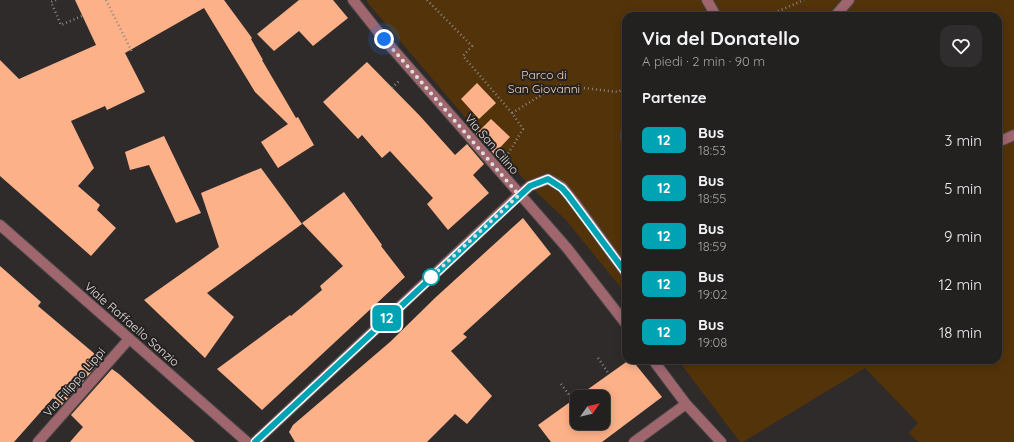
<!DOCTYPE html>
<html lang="it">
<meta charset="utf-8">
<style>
body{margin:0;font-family:Quicksand,sans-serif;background:#2f2d2d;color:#f1f3f6;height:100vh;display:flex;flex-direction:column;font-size:15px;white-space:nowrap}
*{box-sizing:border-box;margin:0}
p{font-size:13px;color:#a3a3a5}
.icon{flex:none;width:22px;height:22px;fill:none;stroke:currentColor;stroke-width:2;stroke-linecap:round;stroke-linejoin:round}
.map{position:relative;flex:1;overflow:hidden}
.drawer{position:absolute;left:622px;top:12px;width:380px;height:352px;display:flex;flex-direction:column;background:#232020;border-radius:12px;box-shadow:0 2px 10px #0003,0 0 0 1px #403e3e}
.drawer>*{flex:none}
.badge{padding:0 8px;border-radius:6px;font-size:14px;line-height:26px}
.needle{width:26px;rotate:56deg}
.tools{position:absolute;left:570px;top:390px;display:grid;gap:8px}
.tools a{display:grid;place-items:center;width:40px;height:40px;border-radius:8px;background:#232020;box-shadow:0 2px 10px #0003,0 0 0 1px #403e3e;font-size:20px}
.you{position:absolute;width:20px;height:20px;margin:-10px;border:3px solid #fff;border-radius:50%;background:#1a73e8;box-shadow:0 0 0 6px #1a73e833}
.map>.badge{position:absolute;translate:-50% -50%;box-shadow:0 0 0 2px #fff}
h2{padding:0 20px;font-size:15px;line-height:36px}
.round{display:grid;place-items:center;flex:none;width:42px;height:42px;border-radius:12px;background:#2f2d2d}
.headline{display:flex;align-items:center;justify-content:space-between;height:68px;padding:0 20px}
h1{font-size:19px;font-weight:700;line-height:30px}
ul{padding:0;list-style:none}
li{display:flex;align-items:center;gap:12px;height:48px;padding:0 20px}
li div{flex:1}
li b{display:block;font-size:15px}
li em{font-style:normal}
li .badge{min-width:44px;font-weight:700;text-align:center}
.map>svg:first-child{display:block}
.green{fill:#533309}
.building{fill:#fdb189}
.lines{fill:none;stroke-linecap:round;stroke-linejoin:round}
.minor-casing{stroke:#4b4848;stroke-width:12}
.path{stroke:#8a8787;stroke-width:2.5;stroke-dasharray:1 3;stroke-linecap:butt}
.minor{stroke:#9f666e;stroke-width:10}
.line-casing{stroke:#fff;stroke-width:9}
.line{stroke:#00a3b4;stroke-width:6}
.walk{stroke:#e1dfdf;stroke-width:4;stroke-dasharray:0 7.2}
.stop-dot{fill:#fff;stroke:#00a3b4;stroke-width:2}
.labels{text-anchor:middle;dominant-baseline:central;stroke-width:4;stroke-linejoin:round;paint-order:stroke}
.park-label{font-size:12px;fill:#f4d5b6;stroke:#252221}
.street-label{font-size:12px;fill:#e1dfdf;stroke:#252221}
</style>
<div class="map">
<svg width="1014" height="442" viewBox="0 0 1014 442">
<rect width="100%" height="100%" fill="#2f2b2b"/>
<path class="green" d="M367 0H1014V442H918L909 433 918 423 865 368 743 442H740L678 360H998V16H626V294L566 220 530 186 498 150 475 129 367 2Z"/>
<path class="building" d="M75 0H224L252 38 251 39 263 60H262L296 118 298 117 314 145 278 168 261 142 288 124 255 92 204 8 125 53 145 92 107 110 105 106 71 121 94 168 78 186 100 205 97 210 116 228 91 256 0 176V60L19 79 96 45Z
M299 0H333L348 18 313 46 299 31 274 51 257 34Z
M367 62 420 116 455 155 467 144 484 164 473 175 489 193 448 230 427 204 433 198 390 151 382 158 362 135 358 139 323 102Z
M477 83 496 103 479 119 461 99Z
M491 119 510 137 494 154 476 134Z
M164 136 201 213 176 223 149 165 130 170 125 152Z
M261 168 302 224 207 293 234 317 205 358 144 300 219 247 201 193Z
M344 192 382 245 381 246 405 277 262 410 217 369 290 315 291 316 322 290 320 286 343 266 302 223Z
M523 218 551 254 463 334 467 337 451 351 492 396 467 424 455 414 427 442H295L289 432 293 425 390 342 436 297Z
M0 266 41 302 38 306 102 360 61 406 53 398 14 442H0Z
M629 360H632L662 397 602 442H551L538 425 577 397V423H603V397H577Z
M112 369 119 374 195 442H70L83 427 71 415Z"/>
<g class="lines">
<g class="minor-casing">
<path id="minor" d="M353 0 384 39 567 248 626 324
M707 0 716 16
M835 16 849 0
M626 133V139
M998 142 1014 135
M0 225 247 442
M653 360 686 404 721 442
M38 442 129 339
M255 442 519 195 530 186 548 179 562 187 575 203 626 273
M634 442 686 404"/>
</g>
<path class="path" d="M56 0 51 2 61 25 82 16
M106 0 132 52
M427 0 472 46 463 56 512 113 523 129 508 154
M767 16 804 0
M392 88 399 81
M512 113 558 85 618 92 626 87
M598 358 609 374
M561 384 573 400"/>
<use href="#minor" class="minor"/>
</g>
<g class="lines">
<g class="line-casing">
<path id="line" d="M255 442 530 186 548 179 562 188 568 195 626 273"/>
</g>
<use href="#line" class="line"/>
<path class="walk" d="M384 39 519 195 427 281 431 277"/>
</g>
<circle class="stop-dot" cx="431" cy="277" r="8"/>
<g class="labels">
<g class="park-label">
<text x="544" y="74">Parco di<tspan x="544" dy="14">San Giovanni</tspan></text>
</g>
<g class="street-label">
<text transform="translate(492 144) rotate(49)">Via San Cilino</text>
<text transform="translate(132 324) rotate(41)">Viale Raffaello Sanzio</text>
<text transform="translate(74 382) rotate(-49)">Via Filippo Lippi</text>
</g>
</g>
</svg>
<div class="tools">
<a><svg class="needle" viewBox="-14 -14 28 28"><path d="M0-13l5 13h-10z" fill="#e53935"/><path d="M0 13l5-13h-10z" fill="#a3a3a5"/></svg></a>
</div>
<div class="you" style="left:384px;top:39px"></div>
<b class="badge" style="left:387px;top:318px;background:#00a3b4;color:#fff">12</b>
<section class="drawer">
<div class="headline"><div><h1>Via del Donatello</h1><p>A piedi · 2 min · 90 m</p></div><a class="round"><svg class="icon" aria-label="heart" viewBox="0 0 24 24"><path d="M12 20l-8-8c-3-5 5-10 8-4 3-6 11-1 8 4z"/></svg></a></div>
<h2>Partenze</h2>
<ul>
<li><span class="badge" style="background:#00a3b4;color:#fff">12</span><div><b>Bus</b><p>18:53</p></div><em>3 min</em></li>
<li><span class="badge" style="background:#00a3b4;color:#fff">12</span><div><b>Bus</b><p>18:55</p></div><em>5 min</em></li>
<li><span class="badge" style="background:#00a3b4;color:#fff">12</span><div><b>Bus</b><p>18:59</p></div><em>9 min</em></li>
<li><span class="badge" style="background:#00a3b4;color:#fff">12</span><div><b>Bus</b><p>19:02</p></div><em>12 min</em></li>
<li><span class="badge" style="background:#00a3b4;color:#fff">12</span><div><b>Bus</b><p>19:08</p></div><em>18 min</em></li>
</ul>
</section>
</div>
